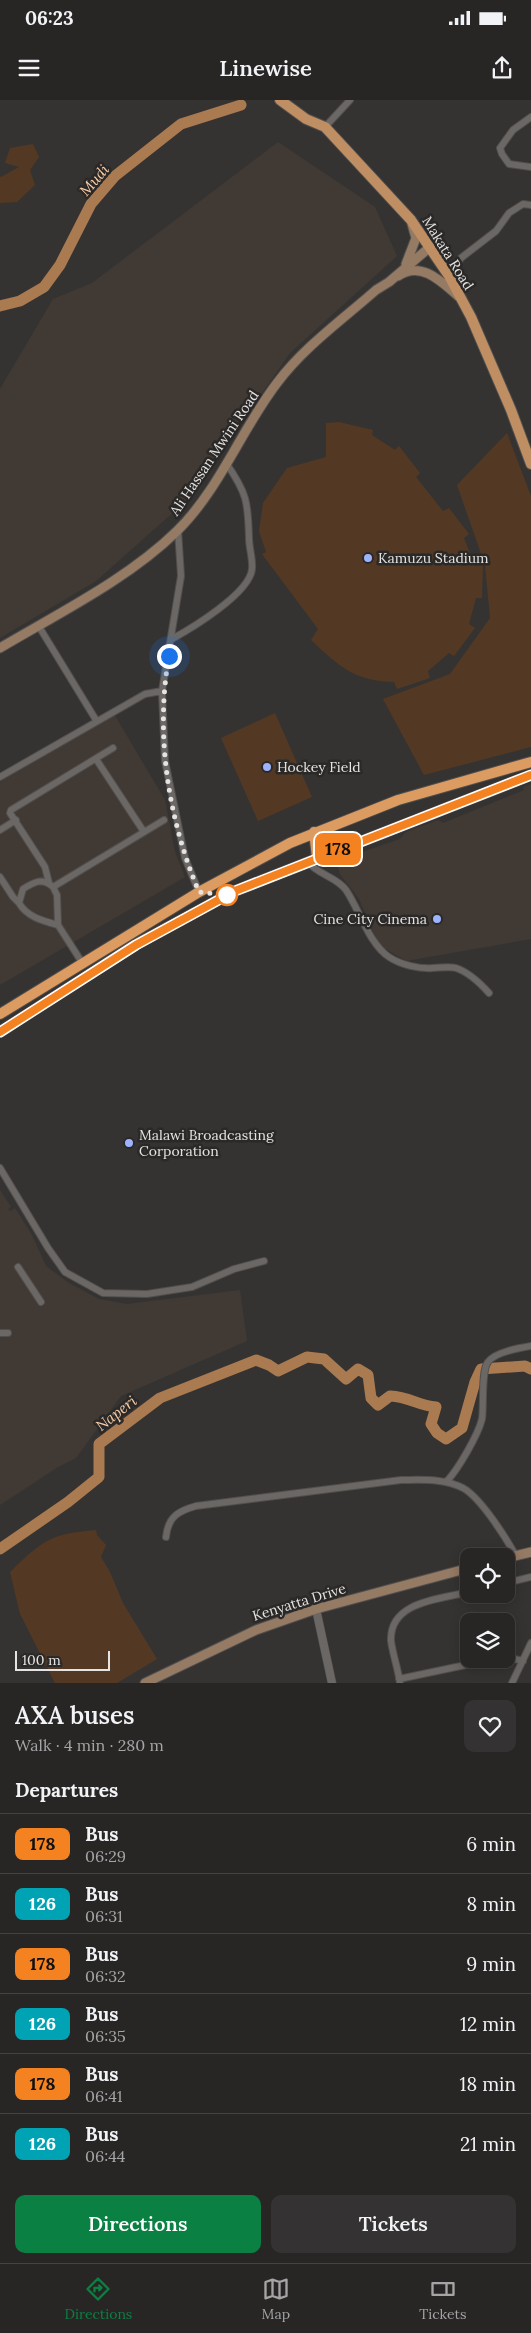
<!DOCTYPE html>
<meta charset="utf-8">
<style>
body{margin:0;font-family:Lora,serif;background:#343232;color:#f1f3f6;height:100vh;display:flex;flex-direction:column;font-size:19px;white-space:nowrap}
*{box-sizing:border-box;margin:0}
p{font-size:16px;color:#a5a5a7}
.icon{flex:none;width:28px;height:28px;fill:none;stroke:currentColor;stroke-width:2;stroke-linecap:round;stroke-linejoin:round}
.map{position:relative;height:1583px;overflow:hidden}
.sheet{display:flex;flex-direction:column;background:#282625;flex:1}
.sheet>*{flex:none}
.badge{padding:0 10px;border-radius:8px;font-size:18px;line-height:32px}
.buttons{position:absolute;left:460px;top:1448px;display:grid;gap:10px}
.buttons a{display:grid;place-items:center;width:55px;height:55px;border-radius:10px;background:#282625;box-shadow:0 2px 12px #0003,0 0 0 1px #444342;font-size:25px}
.scale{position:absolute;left:15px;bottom:12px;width:95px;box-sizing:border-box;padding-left:5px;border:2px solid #e6e4e3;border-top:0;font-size:14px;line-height:18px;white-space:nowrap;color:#e6e4e3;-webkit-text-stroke:4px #2b2927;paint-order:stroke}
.you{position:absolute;width:25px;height:25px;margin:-12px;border:4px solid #fff;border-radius:50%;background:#1a73e8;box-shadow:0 0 0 8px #1a73e833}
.map>.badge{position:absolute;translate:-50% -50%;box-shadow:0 0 0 2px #fff}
h2{padding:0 15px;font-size:19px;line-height:45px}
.round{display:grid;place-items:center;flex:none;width:52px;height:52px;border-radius:10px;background:#343232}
.summary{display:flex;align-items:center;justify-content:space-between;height:85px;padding:0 15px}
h1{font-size:24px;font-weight:600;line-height:38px}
.primary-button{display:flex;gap:10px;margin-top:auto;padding:10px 15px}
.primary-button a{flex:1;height:58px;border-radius:10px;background:#0b8043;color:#fff;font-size:20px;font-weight:600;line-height:58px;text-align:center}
.primary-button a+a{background:#343232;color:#f1f3f6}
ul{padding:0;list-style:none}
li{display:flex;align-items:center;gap:15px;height:60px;padding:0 15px;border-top:1px solid #444342}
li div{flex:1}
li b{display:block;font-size:19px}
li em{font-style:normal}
li .badge{min-width:55px;font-weight:700;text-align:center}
.status{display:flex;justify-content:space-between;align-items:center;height:35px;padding:0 25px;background:#282625;direction:ltr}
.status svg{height:14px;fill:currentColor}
header{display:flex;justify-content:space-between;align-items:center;height:65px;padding:0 15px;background:#282625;font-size:22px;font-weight:600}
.menu{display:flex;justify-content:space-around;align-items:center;height:70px;border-top:1px solid #444342;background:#282625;font-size:14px;color:#a5a5a7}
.menu a{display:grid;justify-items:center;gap:2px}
.menu .selected{color:#0b8043}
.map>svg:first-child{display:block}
.built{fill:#413a34}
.green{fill:#533923}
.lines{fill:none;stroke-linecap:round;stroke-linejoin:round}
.river{stroke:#aa7a51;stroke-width:11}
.minor-casing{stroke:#514f4e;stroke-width:8}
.tertiary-casing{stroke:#514f4e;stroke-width:9}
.secondary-casing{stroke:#514f4e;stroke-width:11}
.primary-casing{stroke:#514f4e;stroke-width:12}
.trunk-casing{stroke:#514f4e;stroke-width:12}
.minor{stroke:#6a6765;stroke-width:6}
.tertiary{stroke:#6a6765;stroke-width:8}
.secondary{stroke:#957a64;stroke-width:9}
.primary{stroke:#bf8e62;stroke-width:10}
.trunk{stroke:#dc9b61;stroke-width:10}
.line-casing{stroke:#fff;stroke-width:11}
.line{stroke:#f58220;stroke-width:8}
.walk{stroke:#e6e4e3;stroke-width:5;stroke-dasharray:0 9}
.poi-dot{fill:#9eb3fd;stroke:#2b2927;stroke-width:2}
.stop-dot{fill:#fff;stroke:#f58220;stroke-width:2.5}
.labels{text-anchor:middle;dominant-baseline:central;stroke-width:5;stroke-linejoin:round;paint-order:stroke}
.street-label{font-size:14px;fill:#e6e4e3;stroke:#2b2927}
.poi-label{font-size:14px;fill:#e6e4e3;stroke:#2b2927;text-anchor:start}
.water-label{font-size:15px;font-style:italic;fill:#f9ceaa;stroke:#2b2927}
</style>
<div class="status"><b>06:23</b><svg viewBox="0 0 49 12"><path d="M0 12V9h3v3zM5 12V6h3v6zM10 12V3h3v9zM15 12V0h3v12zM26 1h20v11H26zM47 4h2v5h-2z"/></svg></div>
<header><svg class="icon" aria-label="menu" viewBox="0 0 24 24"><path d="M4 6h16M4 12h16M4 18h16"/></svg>Linewise<svg class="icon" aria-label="share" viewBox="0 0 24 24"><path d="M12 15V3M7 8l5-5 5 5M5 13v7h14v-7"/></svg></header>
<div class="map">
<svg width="531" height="1583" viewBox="0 0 531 1583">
<rect width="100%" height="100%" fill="#353331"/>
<path class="built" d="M278 42 375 107 397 156 290 253 187 400 96 481 0 538V289L53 199 92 183Z
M114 614 165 700 175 752 185 777 0 885V682Z
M531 684V839L406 861 379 845 359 799 340 774 336 761 400 739 406 732 438 720 443 723 524 690 523 687Z
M0 1090 11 1107 8 1109 10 1111 15 1108 32 1135 46 1166 69 1183 99 1199 127 1204 240 1190 247 1241 121 1296 76 1358 58 1367 0 1405Z"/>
<path class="green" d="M33 44 39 57 30 70 35 85 17 102 0 103V76L1 77 19 67 5 63 10 48Z
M339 322 373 330 372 335 395 350 399 346 420 373 416 377 443 411 449 408 469 434 464 438 474 464 483 465 482 498H476L469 524 475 528 454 556 449 553 428 571 430 578 397 589 394 582C354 581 339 566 311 540L318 529 262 454 266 452 259 431 263 403 287 368 326 357V323Z
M507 333 531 396V647L424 675 383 599 450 574 490 518 485 465 457 385Z
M275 613 312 697 258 721 221 638Z
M96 1430 97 1435 106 1445 101 1457 110 1472 123 1503 157 1559 117 1583H55L20 1514 10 1472C43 1440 50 1434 96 1430Z"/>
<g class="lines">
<path class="river" d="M0 206 20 201 44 187 60 165 91 104 115 76 181 24 241 5
M0 1449 68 1402 99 1377V1344L160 1298 256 1260 269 1265 278 1271 307 1257 324 1259 346 1279 358 1269 368 1275 371 1298 378 1305 390 1296C410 1297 417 1305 436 1307L431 1324 437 1333 446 1339 462 1328 475 1282 481 1269 525 1266 531 1269"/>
<g class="minor-casing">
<path id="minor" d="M531 17 513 30 500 48 502 54 509 64 531 67
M325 27 350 0
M449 176 461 158 496 131 509 113 523 104 531 105
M178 430 181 476 162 591 165 661 185 758 199 792
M38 525 96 620
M172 539C192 528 250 493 252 469 253 459 249 448 249 438 248 402 247 393 226 363
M96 659 144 732
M0 677 145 594 162 591
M0 730 16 720
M307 761C316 774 337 777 346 790 359 809 369 844 389 857 401 865 419 869 433 868 440 868 449 866 456 868 468 872 480 883 489 893
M0 777 13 797 19 803
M49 783 45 767 10 713 11 710 113 648
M53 787 164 720
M58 825C43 821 27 817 19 803L23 789C34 782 43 777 53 787L57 795 58 825 83 864
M0 1068 48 1148 65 1172 103 1193 147 1194 192 1187 234 1169 264 1161
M18 1167 41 1202
M0 1233H8
M446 1382C458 1370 478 1335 482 1319 484 1307 481 1270 488 1262 495 1252 519 1248 531 1246
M166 1437C168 1417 178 1411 196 1406L401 1380C422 1380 444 1378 463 1388 481 1398 506 1438 516 1456
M506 1483 531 1477
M506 1557 523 1561
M399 1579 494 1559
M400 1583C398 1569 393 1555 391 1541 389 1501 441 1499 469 1492
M512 1583 531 1543"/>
</g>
<g class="tertiary-casing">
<path id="tertiary" d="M316 1509 332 1583"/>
</g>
<g class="secondary-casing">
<path id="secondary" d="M406 164 416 138 412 124
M398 176C421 160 442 182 458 196
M0 548C59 513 128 479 177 431 219 390 241 330 277 283 304 247 342 220 376 190L389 182 430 147
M506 1458 531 1452
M145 1583 256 1530 316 1509 469 1468"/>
</g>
<g class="primary-casing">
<path id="primary" d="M280 0 306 19 325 27 411 120 449 176 471 217 511 310 531 364"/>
</g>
<g class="trunk-casing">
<path id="trunk" d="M314 732 317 757
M0 914 199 792 290 743 398 700 531 662
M0 932 135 845 235 791 531 675"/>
</g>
<use href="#minor" class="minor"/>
<use href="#tertiary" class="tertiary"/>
<use href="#secondary" class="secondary"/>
<use href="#primary" class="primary"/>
<use href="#trunk" class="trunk"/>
</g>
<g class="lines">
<g class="line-casing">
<path id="line" d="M0 932 136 845 235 791 531 675"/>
</g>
<use href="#line" class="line"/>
<path class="walk" d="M169 556C155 634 168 719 199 792L227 795"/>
</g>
<g class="poi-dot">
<circle cx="368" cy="458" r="5"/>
<circle cx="267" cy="667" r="5"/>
<circle cx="437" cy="819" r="5"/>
<circle cx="129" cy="1043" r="5"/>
</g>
<circle class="stop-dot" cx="227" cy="795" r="10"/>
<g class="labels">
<g class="street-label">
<text transform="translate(448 153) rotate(58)">Makata Road</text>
<text transform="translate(214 353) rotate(-56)">Ali Hassan Mwini Road</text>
<text transform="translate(299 1502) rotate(-17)">Kenyatta Drive</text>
</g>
<g class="poi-label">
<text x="378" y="458">Kamuzu Stadium</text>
<text x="277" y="667">Hockey Field</text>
<text x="427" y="819" text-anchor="end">Cine City Cinema</text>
<text x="139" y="1035">Malawi Broadcasting<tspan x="139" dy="16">Corporation</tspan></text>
</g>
<g class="water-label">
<text transform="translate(94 80) rotate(-49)">Mudi</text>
<text transform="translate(116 1313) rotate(-38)">Naperi</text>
</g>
</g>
</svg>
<div class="buttons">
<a><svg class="icon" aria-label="locate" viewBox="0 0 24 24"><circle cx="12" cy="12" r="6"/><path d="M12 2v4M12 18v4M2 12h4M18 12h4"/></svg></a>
<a><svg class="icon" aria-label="layers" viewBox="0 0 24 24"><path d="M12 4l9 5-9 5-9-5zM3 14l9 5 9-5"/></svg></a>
</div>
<div class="scale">100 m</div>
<div class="you" style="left:169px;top:556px"></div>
<b class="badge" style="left:338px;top:749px;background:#f58220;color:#111">178</b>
</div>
<section class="sheet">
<div class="summary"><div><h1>AXA buses</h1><p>Walk · 4 min · 280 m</p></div><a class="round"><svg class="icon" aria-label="heart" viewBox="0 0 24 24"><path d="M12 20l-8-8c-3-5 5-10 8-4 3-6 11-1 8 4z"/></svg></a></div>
<h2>Departures</h2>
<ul>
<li><span class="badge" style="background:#f58220;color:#111">178</span><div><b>Bus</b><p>06:29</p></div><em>6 min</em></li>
<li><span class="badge" style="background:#00a3b4;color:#fff">126</span><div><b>Bus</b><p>06:31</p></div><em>8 min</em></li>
<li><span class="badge" style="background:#f58220;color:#111">178</span><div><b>Bus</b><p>06:32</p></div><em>9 min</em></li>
<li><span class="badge" style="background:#00a3b4;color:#fff">126</span><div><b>Bus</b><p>06:35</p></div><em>12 min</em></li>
<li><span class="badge" style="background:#f58220;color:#111">178</span><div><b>Bus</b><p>06:41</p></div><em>18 min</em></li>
<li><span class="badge" style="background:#00a3b4;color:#fff">126</span><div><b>Bus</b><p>06:44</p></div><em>21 min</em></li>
</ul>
<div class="primary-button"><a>Directions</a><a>Tickets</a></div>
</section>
<nav class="menu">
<a class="selected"><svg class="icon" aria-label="directions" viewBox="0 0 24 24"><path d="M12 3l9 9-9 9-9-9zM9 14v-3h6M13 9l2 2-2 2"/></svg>Directions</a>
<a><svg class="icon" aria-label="map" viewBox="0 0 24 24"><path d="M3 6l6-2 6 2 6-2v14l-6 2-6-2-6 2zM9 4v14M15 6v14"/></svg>Map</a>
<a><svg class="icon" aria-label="tickets" viewBox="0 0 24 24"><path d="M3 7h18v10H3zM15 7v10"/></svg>Tickets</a>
</nav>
